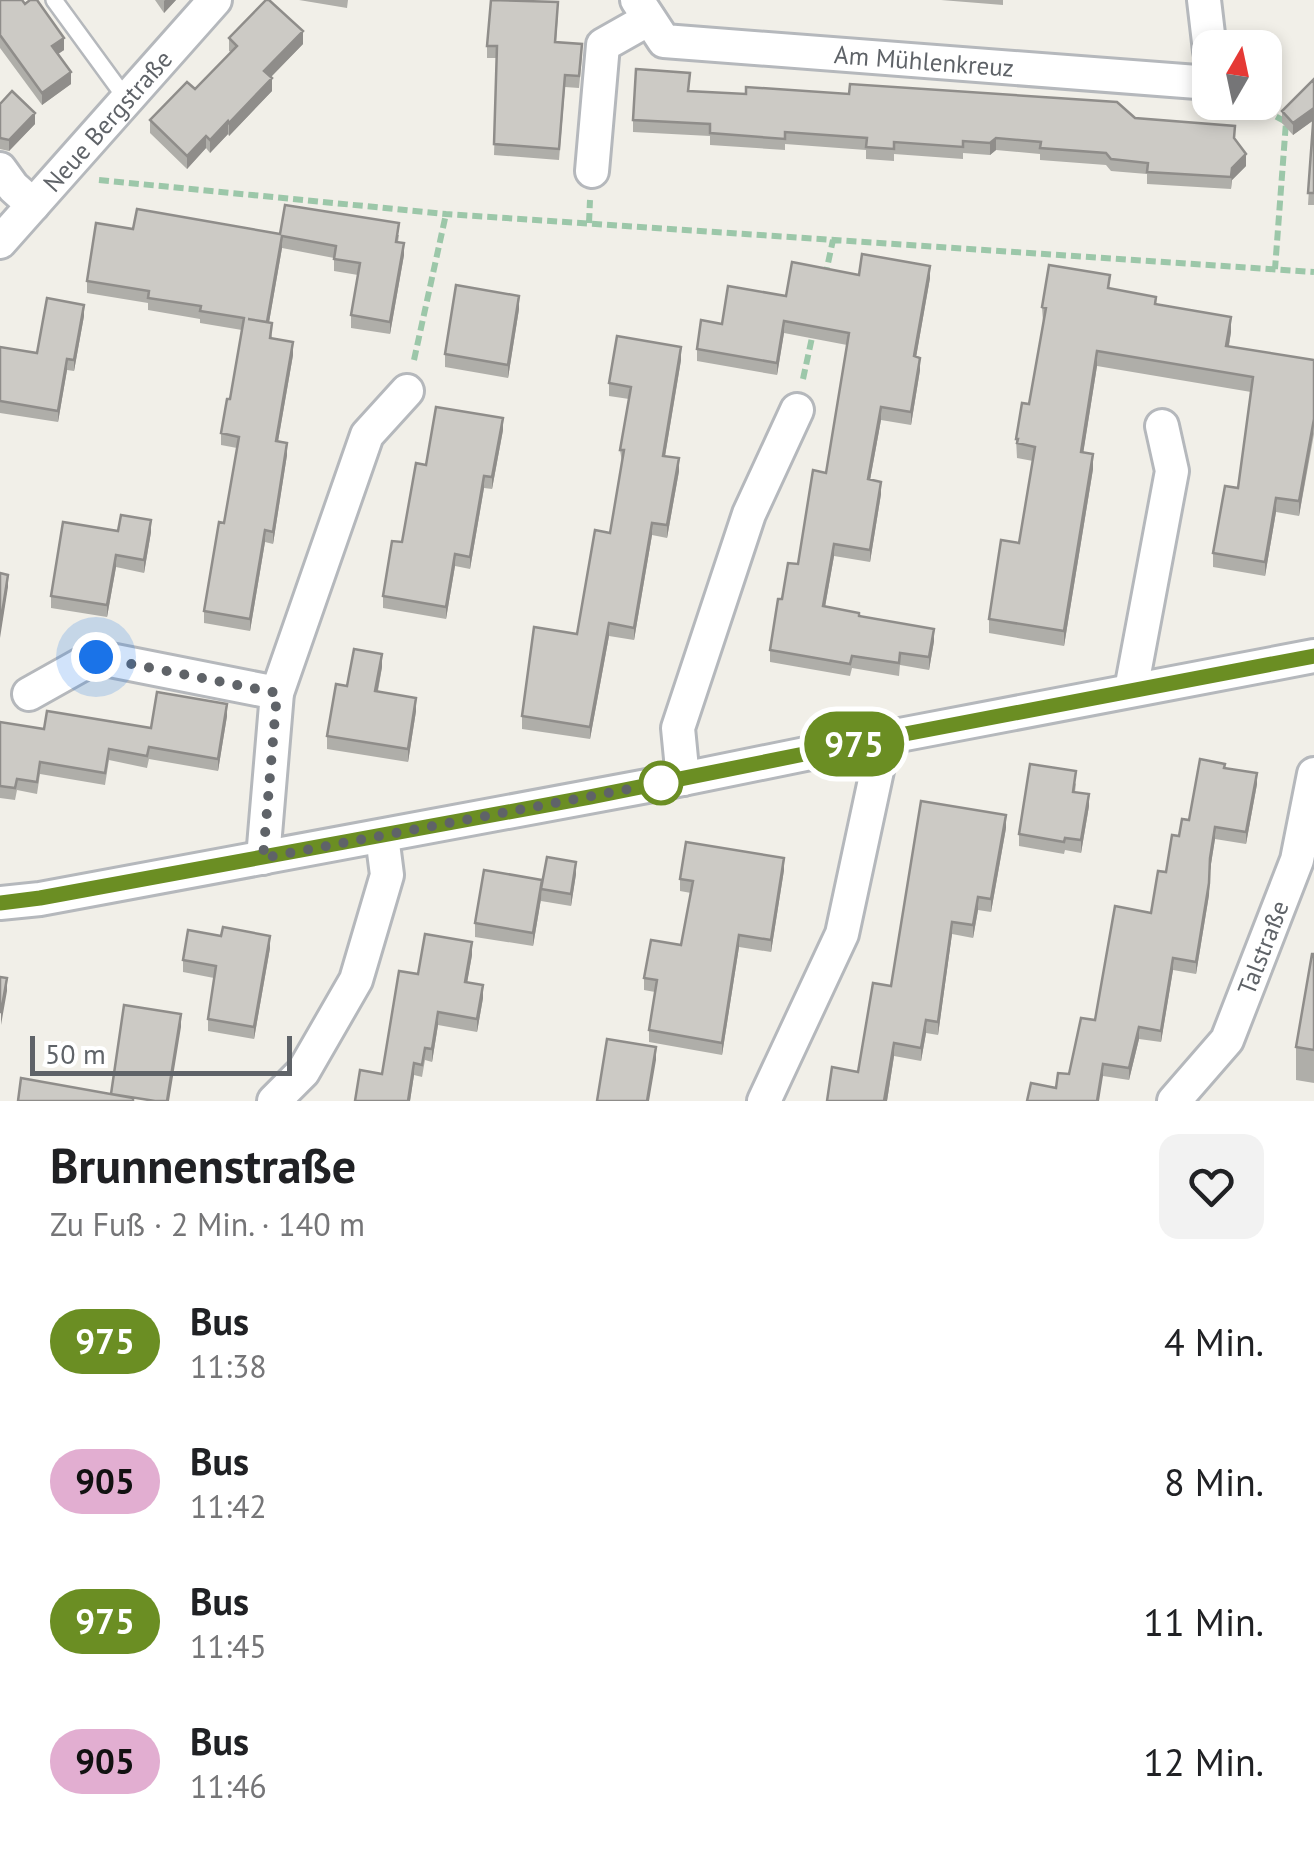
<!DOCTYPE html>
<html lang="de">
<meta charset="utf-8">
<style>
body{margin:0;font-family:"PT Sans",sans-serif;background:#f2f2f2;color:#202124;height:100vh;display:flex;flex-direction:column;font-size:38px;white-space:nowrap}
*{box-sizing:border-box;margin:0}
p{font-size:32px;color:#757577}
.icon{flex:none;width:55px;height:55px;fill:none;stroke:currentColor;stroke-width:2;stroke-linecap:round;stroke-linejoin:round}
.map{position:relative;height:1101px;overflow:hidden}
.panel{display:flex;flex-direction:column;background:#fff;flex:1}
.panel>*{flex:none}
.badge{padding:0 20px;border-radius:32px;font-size:35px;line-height:65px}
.needle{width:65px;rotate:9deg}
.fabs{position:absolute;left:1192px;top:30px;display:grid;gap:20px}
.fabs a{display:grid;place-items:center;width:90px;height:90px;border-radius:20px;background:#fff;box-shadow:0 5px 15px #0003;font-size:50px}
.scale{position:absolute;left:30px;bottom:25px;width:262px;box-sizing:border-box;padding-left:10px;border:5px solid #5f6368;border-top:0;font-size:28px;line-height:35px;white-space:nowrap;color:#5f6368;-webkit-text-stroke:8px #fff;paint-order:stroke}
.you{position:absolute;width:50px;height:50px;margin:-25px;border:8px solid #fff;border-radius:50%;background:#1a73e8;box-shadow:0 0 0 15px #1a73e833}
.map>.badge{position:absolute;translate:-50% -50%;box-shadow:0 0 0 5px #fff}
.round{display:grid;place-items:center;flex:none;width:105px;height:105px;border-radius:20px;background:#f2f2f2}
.overview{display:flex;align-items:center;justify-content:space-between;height:170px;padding:0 50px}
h1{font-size:48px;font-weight:700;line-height:75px}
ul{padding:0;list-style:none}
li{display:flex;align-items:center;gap:30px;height:140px;padding:0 50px}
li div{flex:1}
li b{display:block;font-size:38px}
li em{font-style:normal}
li .badge{min-width:110px;font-weight:700;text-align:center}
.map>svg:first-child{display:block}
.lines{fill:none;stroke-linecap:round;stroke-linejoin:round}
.lane-casing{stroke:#b5b8bc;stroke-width:20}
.street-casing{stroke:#b5b8bc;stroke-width:38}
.path{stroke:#9cc7a9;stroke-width:6;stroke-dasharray:10 5;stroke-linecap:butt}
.lane{stroke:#fff;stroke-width:15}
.street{stroke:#fff;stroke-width:32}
.wall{fill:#afaea9}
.shaded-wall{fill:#8f8d8a}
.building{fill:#cccac5;stroke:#8f8d8a;stroke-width:2.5}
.line-casing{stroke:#fff;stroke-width:22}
.line{stroke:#6b8e23;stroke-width:15}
.walk{stroke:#5f6368;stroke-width:10;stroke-dasharray:0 18}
.stop-dot{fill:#fff;stroke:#6b8e23;stroke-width:5}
.labels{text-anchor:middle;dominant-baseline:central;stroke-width:8;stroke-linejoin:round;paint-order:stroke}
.street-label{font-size:25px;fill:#5f6368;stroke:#fff}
</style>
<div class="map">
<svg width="1314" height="1101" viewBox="0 0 1314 1101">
<rect width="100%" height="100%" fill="#f1efe8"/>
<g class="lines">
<g class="lane-casing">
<path id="lane" d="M54 0 127 100"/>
</g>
<g class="street-casing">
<g id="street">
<path id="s1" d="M637 0 664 41 1210 83"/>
<path d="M1204 0 1210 51"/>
<path d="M0 169 13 187 33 205"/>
<path d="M592 171 603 45 649 19"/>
<path id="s2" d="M0 242 215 0"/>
<path d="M1131 690 1172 471 1162 426"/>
<path d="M29 694 95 657 277 693"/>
<path d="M683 779 678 728 749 514 797 410"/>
<path d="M263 858 277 693 367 435 407 391"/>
<path d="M0 903 40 899 658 784 884 738 1314 656"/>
<path d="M274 1101 303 1072 356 980 387 875 382 836"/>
<path d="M764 1101 842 934 884 738"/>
<path id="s3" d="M1174 1101 1227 1040 1297 860 1314 774"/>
</g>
</g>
<path class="path" d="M1250 102 1286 122 1275 269
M99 180 446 214 1314 272
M589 223 590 200
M825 277 833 240
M414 360 446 214
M803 379 813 333"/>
<use href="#lane" class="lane"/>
<use href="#street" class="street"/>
</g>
<path class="wall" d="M0 0 64 50 58 54 71 84 42 105 0 48Z
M155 0H176L164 13Z
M299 0H348L347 8Z
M941 0H1003V5Z
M558 14 556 42 582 56 579 88 565 87 559 160 494 155 497 58H487V46Z
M229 38 303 44 271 77 272 91 229 136 228 134 210 153 206 148 187 169 150 133V120L195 89 231 52 229 51Z
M1314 79V205H1308L1313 120 1293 135 1282 123V111Z
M0 104 35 124 9 151 0 149Z
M1135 118 1235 139 1246 166 1232 180 1231 189 1147 184V174L1111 171 1106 165 1040 160V154L996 150 990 155 963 153V159L894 154V161L866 159V150L785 144V150L710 145V136L633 132V120Z
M133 229 280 234 399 235 398 242 404 255 390 334 351 328V315L358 275 334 271V258L282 248 269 322 272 338 293 355 278 441 287 455 273 544 265 542 250 631 204 623V611L224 523 237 448 221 445V433L230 399 242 330 200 323V319L148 310V303L87 293V281Z
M859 275 930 278 916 357 920 370 911 425 881 420 870 480 881 494 870 562 834 556 825 607 859 616 934 641 929 670 900 665 899 676 852 668 850 676 770 662V650L782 599 798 564 826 473 847 345 784 333 777 375 697 361V349L722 324 786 296Z
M1110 289 1231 332 1229 346 1314 360V434L1299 516 1276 512 1265 576 1213 567V553L1238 488 1251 392 1097 366 1083 453 1093 469 1064 646 989 633V619L1019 543 1033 461 1017 458 1016 439 1029 404 1043 322 1042 307Z
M519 309 508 378 445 367V354Z
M84 316 74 371 67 370 58 422 0 413V347L37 353Z
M681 360 665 456 679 471 667 538 652 535 634 640 609 636 590 739 522 729V716L577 634 610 533 622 462 620 450 629 399 609 396V383Z
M503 430 492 489 484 488 470 569 455 566 446 619 383 608V596L402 542 426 465Z
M118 531 151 532 144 573 116 567 107 617 51 608V596Z
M382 667 378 691 416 711 408 762 327 749V736L347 686Z
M227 716 218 771 149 759 147 768 109 760 105 785 40 774 37 794 17 790 15 800 0 798V722L44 729 151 728Z
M1225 768 1257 784 1246 844 1215 839 1210 870 1209 895 1196 974 1173 970 1161 1042 1139 1039 1129 1080 1103 1076 1056 1088 1069 1074 1095 1020 1151 913 1179 836Z
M1076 783 1075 792 1089 806 1081 853 1065 850 1064 854 1019 846V834Z
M1006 828 991 912 978 910 973 938 952 934 938 1035 926 1033 921 1061 894 1056 887 1101H827L858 1072 891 986Z
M784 870 771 952 739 947 722 1055 649 1042V1030L655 992 644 990V978L681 945 691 893 680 891V879Z
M576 874 571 906 541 901V899L533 946 475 937V923L542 884Z
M270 948 254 1039 208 1031V1019L214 978 183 972V960Z
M1314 954V1083L1296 1080V1047Z
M472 955 467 982 483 998 477 1032 438 1025 432 1062 425 1060 422 1077 414 1075 410 1101H355L382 1074 418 974Z"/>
<path class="shaded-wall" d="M165 0H176L164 13V1Z
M303 31V44L264 84V71Z
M64 38V50L52 58V46Z
M71 72V84L42 105V93Z
M272 78V91L229 136V123Z
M1314 108V120L1293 135V123Z
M35 113V124L9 151V140Z
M228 121V134L210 153V140Z
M206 136V148L187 169V156Z
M996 138V150L990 155V143Z
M1246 154V166L1232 180 1231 189 1232 168Z
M282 236V248L267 334V322Z
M404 243V255L390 334V322Z
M930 266V278L914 369V356Z
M519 296V309L508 378V365Z
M84 305V316L74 371V360Z
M1231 317V332L1226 361V346Z
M784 321V333L777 375V363Z
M293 342V355L276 453V441Z
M681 347V360L663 468V456Z
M1097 351V366L1081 467V452Z
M920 358V370L911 425V412Z
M67 359V370L58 422V411Z
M881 407V420L868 491V479Z
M503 418V430L492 489V477Z
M1313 419V434L1299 516V501Z
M287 443V455L273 544V532Z
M1093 454V469L1064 646V631Z
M679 458V471L667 538V525Z
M484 476V488L470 569V557Z
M881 482V494L870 562V550Z
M1276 498V512L1265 576V562Z
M151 520V532L144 573V560Z
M652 523V535L634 640V628Z
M265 530V542L250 631V619Z
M834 544V556L823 618V606Z
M455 554V566L446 619V607Z
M116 555V567L107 617V605Z
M8 575V587L0 638V626Z
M609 623V636L590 739V727Z
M934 629V641L929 670V657Z
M382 654V667L375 704V691Z
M416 698V711L408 762V749Z
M227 704V716L218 771V759Z
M1257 773V784L1246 844V832Z
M1089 794V806L1081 853V840Z
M1006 815V828L991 912V899Z
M1215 827V839L1210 870 1209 895 1196 974V962Z
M784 858V870L771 952V940Z
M576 862V874L571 906V894Z
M542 880 541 899 533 946V933Z
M978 897V910L973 938V925Z
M952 922V934L938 1035V1022Z
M739 935V947L722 1055V1043Z
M270 936V948L254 1039V1027Z
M472 942V955L465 995V982Z
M1173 958V970L1161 1042V1031Z
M7 978V991L1 1025V1012Z
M483 985V998L477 1032V1019Z
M438 1012V1025L432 1062V1049Z
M181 1014V1027L169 1101H167Z
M926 1020V1033L921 1061V1048Z
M1139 1027V1039L1129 1080V1068Z
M894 1043V1056L887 1101H884Z
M656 1047V1060L649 1101H647Z
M414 1063V1075L410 1101H408Z
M1103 1064V1076L1099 1101H1097Z"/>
<path class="building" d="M0 0H22L25 4 30 0H37L64 38 52 46 71 72 42 93 0 35Z
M266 0H269L303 31 264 71 272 78 229 123 228 121 210 140 206 136 187 156 150 120 187 82 195 89 237 46 229 38Z
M491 0 558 2 555 42 582 44 579 76 565 75 559 149 494 144 497 46H487Z
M636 69 690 73 688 91 746 94V87L849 94 850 84 1117 102 1135 118 1235 126 1234 138 1246 154 1232 168 1231 177 1147 172 1148 163 1111 159 1106 153 1040 148 1041 142 996 138 990 143 963 141V147L894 142V149L866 147 867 138 785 132V139L710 133V124L633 120Z
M1314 79V108L1293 123 1282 111Z
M12 91 35 113 9 140 0 138V104Z
M1314 110V193H1308Z
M285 205 399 223 396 242 404 243 390 322 351 315 360 263 334 259 336 246 282 236 267 322 248 319 272 323 270 338 293 342 276 441 287 443 273 532 265 530 250 619 204 611 219 522 224 523 239 437 221 433 227 399H230L244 318 200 311 201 306 148 298 149 291 87 281 96 223 133 229 137 209 280 234Z
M862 254 930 266 914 356 920 358 911 412 881 407 868 479 881 482 870 550 834 544 823 606 859 613V616L934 629 929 657 900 653 899 663 852 656 850 664 770 650 778 599H782L788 563 798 564 813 470 826 473 849 333 784 321 777 363 697 349 701 320 722 324 728 286 786 296 792 262 859 275Z
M1049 265 1110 275 1108 288 1156 297 1155 304 1231 317 1226 346 1314 360V419L1299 501 1276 498 1265 562 1213 553 1225 486 1238 488 1253 377 1097 351 1081 452 1093 454 1064 631 989 619 1001 540 1019 543 1035 447 1017 443 1018 439H1016L1022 403 1029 404 1046 308 1042 307Z
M456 285 519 296 508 365 445 354Z
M47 298 84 305 74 360 67 359 58 411 0 401V347L37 353Z
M617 336 681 347 663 456 679 458 667 525 652 523 634 628 609 623 590 727 522 716 534 627 577 634 595 530 610 533 624 450H620L631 387 609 383Z
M436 407 503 418 492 477 484 476 470 557 455 554 446 607 383 596 392 541 402 542 416 463 426 465Z
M121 515 151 520 144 560 116 555 107 605 51 596 63 522 118 531Z
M0 573 8 575 0 626Z
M354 649 382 654 375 691 416 698 408 749 327 736 336 684 347 686Z
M157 692 227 704 218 759 149 747 147 756 109 749 105 773 40 762 37 782 17 779 15 788 0 786V722L44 729 47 711 151 728Z
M1200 759 1225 764 1224 768 1257 773 1246 832 1215 827 1210 858 1209 883 1196 962 1173 958 1161 1031 1139 1027 1129 1068 1103 1064 1097 1101H1027L1031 1083 1056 1088 1058 1073 1069 1074 1081 1018 1095 1020 1115 906 1151 913 1158 871 1166 872 1172 835 1179 836 1182 819 1189 820Z
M1030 764 1076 771 1073 792 1089 794 1081 840 1065 838 1064 842 1019 834Z
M921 801 1006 815 991 899 978 897 973 925 952 922 938 1022 926 1020 921 1048 894 1043 884 1101H827L832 1067 858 1072 873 983 891 986Z
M686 842 784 858 771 940 739 935 722 1043 649 1030 657 980 644 978 651 940 681 945 693 881 680 879Z
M547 857 576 862 571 894 541 889Z
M484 870 542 880 533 933 475 923Z
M223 927 270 936 254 1027 208 1019 216 966 183 960 188 930 221 936Z
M425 934 472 942 465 982 483 985 477 1019 438 1012 432 1049 425 1048 422 1065 414 1063 408 1101H355L360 1070 382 1074 399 971 418 974Z
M1312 954H1314V1050L1296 1047Z
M0 977 7 978 1 1012H0Z
M124 1005 181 1014 167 1101H155L111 1094Z
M607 1039 656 1047 647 1101H597Z
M21 1078 133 1098V1101H18Z"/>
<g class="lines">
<g class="line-casing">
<path id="line" d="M0 903 40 898 590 797 884 738 1314 656"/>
</g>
<use href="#line" class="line"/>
<path class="walk" d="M96 657 277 693 263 858 661 783"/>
</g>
<circle class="stop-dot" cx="661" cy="783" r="20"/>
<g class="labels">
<g class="street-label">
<text stroke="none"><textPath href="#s1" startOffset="310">Am Mühlenkreuz</textPath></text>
<text stroke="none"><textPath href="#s2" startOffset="162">Neue Bergstraße</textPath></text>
<text stroke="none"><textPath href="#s3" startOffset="180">Talstraße</textPath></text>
</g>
</g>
</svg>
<div class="fabs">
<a><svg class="needle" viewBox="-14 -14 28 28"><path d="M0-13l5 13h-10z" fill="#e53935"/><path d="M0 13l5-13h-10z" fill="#757577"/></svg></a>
</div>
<div class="scale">50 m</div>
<div class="you" style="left:96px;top:657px"></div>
<b class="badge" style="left:854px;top:744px;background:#6b8e23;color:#fff">975</b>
</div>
<section class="panel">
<div class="overview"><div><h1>Brunnenstraße</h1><p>Zu Fuß · 2 Min. · 140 m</p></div><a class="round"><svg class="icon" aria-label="heart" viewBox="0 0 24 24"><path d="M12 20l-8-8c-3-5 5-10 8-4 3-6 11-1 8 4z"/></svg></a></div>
<ul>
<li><span class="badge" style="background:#6b8e23;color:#fff">975</span><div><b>Bus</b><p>11:38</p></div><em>4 Min.</em></li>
<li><span class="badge" style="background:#e2aed1;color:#111">905</span><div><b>Bus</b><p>11:42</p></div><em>8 Min.</em></li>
<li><span class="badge" style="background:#6b8e23;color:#fff">975</span><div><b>Bus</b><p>11:45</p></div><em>11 Min.</em></li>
<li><span class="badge" style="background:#e2aed1;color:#111">905</span><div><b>Bus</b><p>11:46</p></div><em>12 Min.</em></li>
</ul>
</section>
